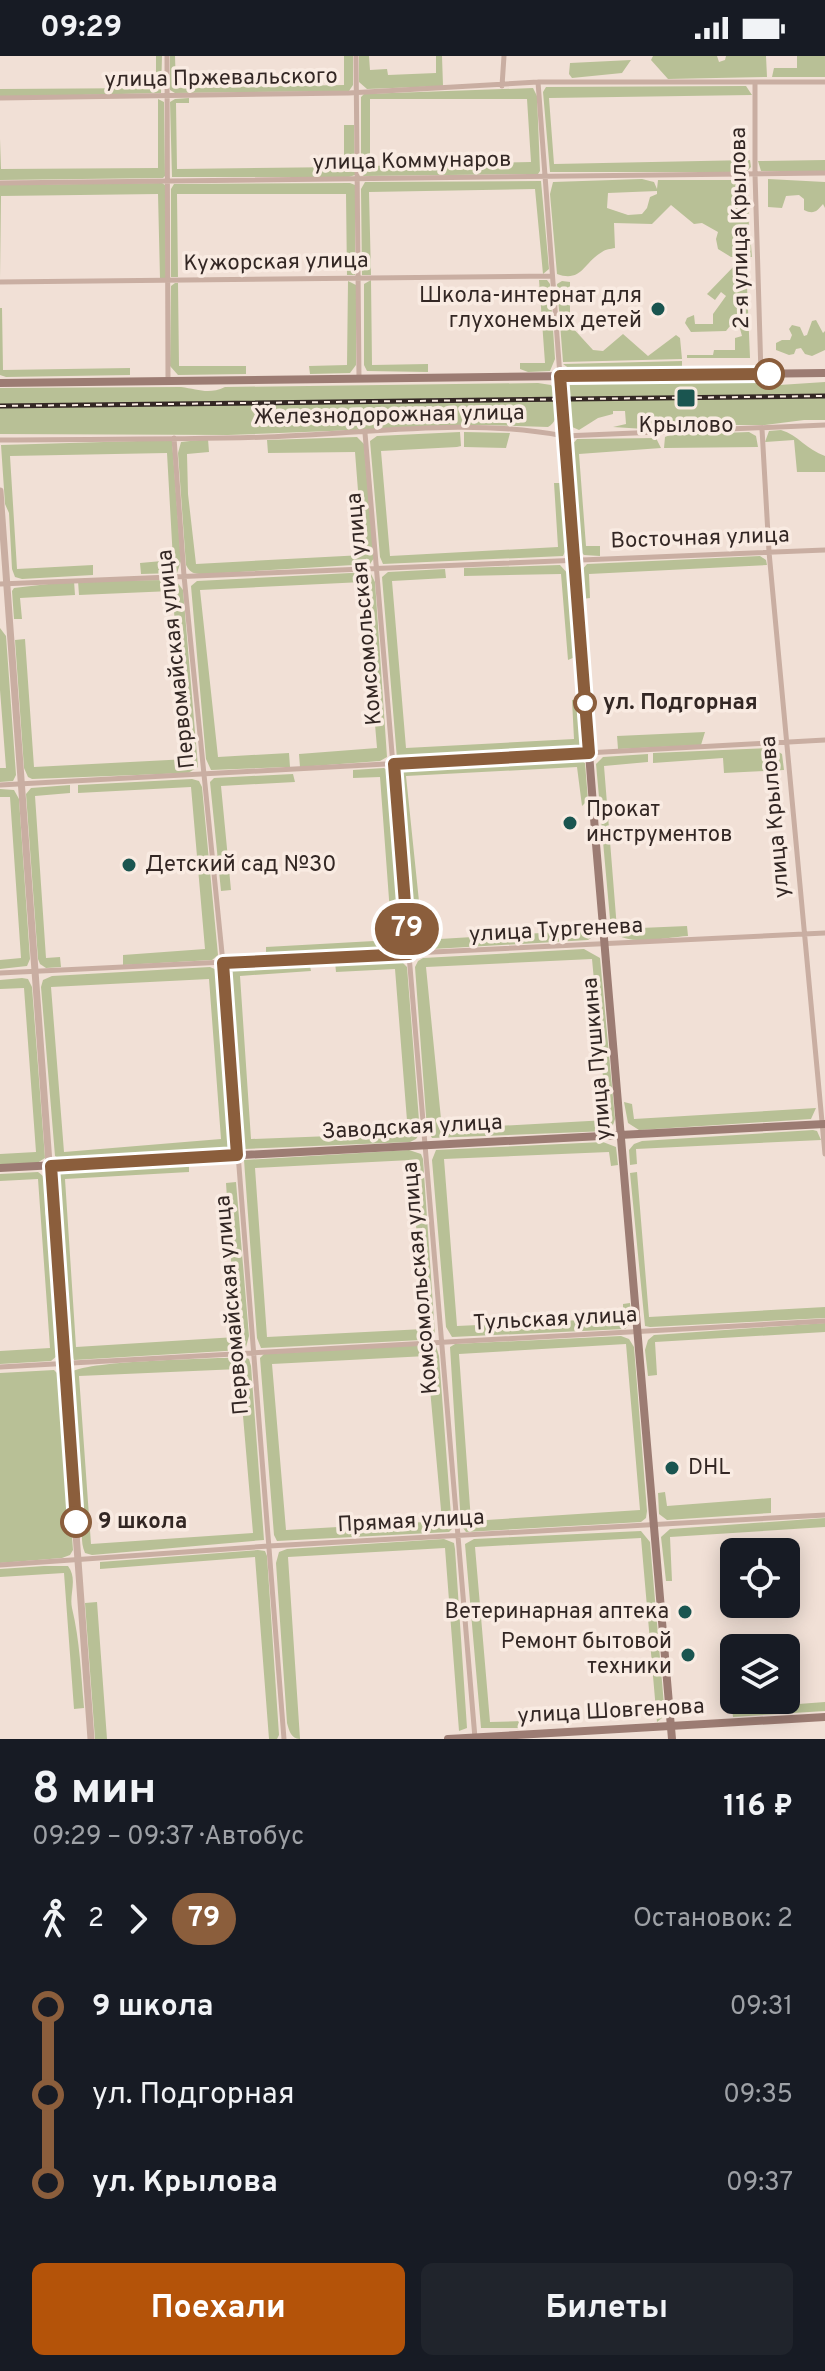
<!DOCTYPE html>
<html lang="ru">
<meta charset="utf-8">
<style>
body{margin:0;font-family:Overpass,sans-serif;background:#20242c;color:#f1f3f6;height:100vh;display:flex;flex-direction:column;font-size:30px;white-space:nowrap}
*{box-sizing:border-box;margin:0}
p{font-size:26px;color:#9ea1a6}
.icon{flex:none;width:44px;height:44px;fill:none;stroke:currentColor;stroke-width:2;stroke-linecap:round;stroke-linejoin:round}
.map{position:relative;height:1683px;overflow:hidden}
.drawer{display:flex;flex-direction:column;background:#171b24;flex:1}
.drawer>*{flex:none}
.badge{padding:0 16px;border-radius:26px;font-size:28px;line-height:52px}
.tools{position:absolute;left:720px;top:1482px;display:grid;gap:16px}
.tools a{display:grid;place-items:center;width:80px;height:80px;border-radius:12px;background:#171b24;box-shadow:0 4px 20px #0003;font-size:40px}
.map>.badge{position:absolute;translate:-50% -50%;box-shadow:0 0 0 4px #fff}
.legs{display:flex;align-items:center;gap:12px;height:88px;padding:0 32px;font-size:26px}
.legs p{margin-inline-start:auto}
.overview{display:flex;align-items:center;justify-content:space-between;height:136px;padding:0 32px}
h1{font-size:44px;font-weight:700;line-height:60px}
.primary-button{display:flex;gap:16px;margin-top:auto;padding:16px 32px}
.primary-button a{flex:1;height:92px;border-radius:12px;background:#b45309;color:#fff;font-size:32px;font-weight:700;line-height:92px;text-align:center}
.primary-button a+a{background:#20242c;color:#f1f3f6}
ul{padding:0 32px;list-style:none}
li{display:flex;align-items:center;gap:28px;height:88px;font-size:30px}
li i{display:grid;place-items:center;width:12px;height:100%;margin:0 10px;background:currentColor}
li i::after{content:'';width:20px;height:20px;margin:-10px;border:6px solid;border-radius:50%;background:#171b24}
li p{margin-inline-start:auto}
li:first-child i{background:linear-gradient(#0000 50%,currentColor 0)}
li:last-child i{background:linear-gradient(currentColor 50%,#0000 0)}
.status{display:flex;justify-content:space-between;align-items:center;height:56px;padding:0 40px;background:#171b24;direction:ltr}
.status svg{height:22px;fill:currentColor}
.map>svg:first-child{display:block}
.green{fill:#b8c096;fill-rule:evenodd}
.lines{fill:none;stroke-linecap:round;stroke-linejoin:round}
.minor{stroke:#c9aea2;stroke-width:5}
.tertiary{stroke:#c9aea2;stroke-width:7}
.secondary{stroke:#9c7c73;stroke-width:8}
.rail-casing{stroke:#332724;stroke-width:5}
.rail{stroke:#f9ebe2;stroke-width:2;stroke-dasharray:6;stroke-linecap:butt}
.line-1-casing{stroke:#fff;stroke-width:18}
.line-1{stroke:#8b5e3c;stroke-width:12}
.poi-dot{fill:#1a5550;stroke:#f9ebe2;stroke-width:3}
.stop-1-dot{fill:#fff;stroke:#8b5e3c;stroke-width:4}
.labels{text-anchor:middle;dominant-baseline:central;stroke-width:7;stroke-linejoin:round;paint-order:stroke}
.street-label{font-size:22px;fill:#332724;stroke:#f9ebe2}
.poi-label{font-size:22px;fill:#332724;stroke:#f9ebe2;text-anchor:end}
.stop-label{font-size:22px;font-weight:bold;fill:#332724;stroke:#f9ebe2;text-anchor:start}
</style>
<div class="status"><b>09:29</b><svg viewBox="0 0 49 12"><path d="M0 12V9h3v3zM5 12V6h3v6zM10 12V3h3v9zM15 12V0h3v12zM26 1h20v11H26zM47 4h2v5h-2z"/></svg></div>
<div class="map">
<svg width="825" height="1683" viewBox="0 0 825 1683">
<rect width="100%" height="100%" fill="#f1e0d6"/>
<path class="green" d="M156 0H162L161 37 0 41V33L156 32Z
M170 0H175L176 32 344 29V0H353V29L349 35 175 37 170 34Z
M359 0H369L370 14 387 13 388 19 436 17V0H442L443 30 367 33 359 26Z
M653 0H717L719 6 725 4 726 0H766L767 21 668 23 651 4Z
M797 0H825V21H772L774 12H797Z
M631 4 622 17 572 22 569 18 570 7Z
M746 30 752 39 549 42 554 108 750 104 751 111 746 116H550L543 36 546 31Z
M533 32 537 40 540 115 538 118 364 120 361 118V41L364 38ZM527 43 531 106 370 110V43Z
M189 42V47H176L177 113 344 111V69H354L355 119 349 121H172L170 46 175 43Z
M158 43 164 46 165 120 163 122 0 124V83L1 113 158 112Z
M825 104V115H761L758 105Z
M642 123 654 126 657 133 658 124H748L749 177 746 179 747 186 751 189 752 201H731L718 193 716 183 718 176 702 167 694 168 671 149 652 168 614 167 615 192C610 193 606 193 602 196 584 206 582 227 557 218L550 138 553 126ZM657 135V138L650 141 647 152 642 158 628 159 607 152 608 137Z
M768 123 825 126V152L823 148C817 155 814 159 804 154V143L799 139 786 140 782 152 768 151Z
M541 125 549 213 543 218 535 133 369 136 371 219H362L361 133 365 126Z
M162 127 165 129 166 222H160L158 138 1 140 0 223V129Z
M350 127 355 129V219H347L346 138H177L178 221H171V133L174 128Z
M738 206V214H743L744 206H746L750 302H687V299H713L714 294H735V282L742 280 739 269 730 270 726 275 691 276 685 267 687 262 694 259 695 268H713V258L726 240 721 236 715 244 707 238Z
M371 224 372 309 428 308V316L367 315 364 309V228Z
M539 224H547L550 228 555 303 550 315 528 316 520 313V307H545Z
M348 225 356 229V309L350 317 310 318 309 310 347 309Z
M562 225 570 226V257L573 260 571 270 593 294 603 295 623 278 648 300 676 279 680 282 682 303 563 306 557 228Z
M175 227H178L179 310H246V318L178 319 170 310 171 230Z
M0 252H2L3 314 130 312V319L6 321 0 319Z
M816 264 823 277 825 275V294L812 300 805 298 801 292 796 293 794 298 789 299 776 294V287L782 284H790L792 279 789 273 792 269 800 271 804 280 807 279 812 265Z
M682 305V312L570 313 563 308Z
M712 325H763L779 329 825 326V364H804L765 369H695L661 374 613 371 626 368 625 355H613V358L598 362 579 374 570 370C565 358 564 341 569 329Z
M538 327 551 329C560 341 561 364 548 371L482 369 228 379 0 378V332L181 331C198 333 208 339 225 331Z
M781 374C798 379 807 394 825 400V416H797L794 384 765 386 769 375Z
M460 376 461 390 457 391 381 395 390 500 558 491 554 427H560L567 491 563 500 383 508 380 501 370 385 377 380Z
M464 376 510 377 506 392 464 391Z
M749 376 756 380 758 391 664 392 665 381 670 379Z
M357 381 364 388 374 502 370 508 207 518C197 518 191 519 186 509L178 397 181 386 208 383 209 396 187 398 188 438 196 508 363 499 355 396 268 397 267 384Z
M656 382 661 392 579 398 586 490H600V500L584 499C572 487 582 476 579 462 574 439 569 414 571 390L577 383Z
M172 384 181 505 177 517 141 518 140 507 173 504 167 397 10 400 17 513 93 509V519L22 523 15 521 12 513 9 457 5 448 1 389Z
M760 500 766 504 767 509 589 518 590 542 582 543 581 515 587 508Z
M560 509 569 519 575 601 568 604 561 518 464 520V512Z
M445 513 446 522 392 525 406 692 574 683 572 644 580 643 583 686 580 692 497 700 426 704 397 703 382 521 388 516Z
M370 516 375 526 387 701 380 705 300 711 299 698 377 692 363 526 200 534 218 701 289 697 290 711 211 714 206 703 191 530 197 525Z
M168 524 177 526 183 534 198 711 188 717 32 723 28 721 24 712 15 584 25 583 34 711 188 703 172 535 79 539 78 525Z
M74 525 75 539 20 542 22 563H14L12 535 14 532Z
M0 572 6 580 16 719 13 725 0 726V712H6L0 634Z
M705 676 701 689 618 693 617 680Z
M772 692 782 698 784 714 724 717 723 702 653 707V697Z
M648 698V706L604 710 617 873 687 870 688 880C666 881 627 892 611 874L596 708 603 701Z
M576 702 585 707 588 744 582 750 577 711 406 720 423 884 591 874V869H598L597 878 588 884 416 894 412 888 396 718 400 712Z
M384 712 389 715 390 720 404 890 399 895 266 900V891L392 884 380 721 353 722V714Z
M293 718 295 726 221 730 231 834 221 835 210 726 214 722Z
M192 723 199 725 202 731 218 899 212 904 123 909V899L205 893 191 731 78 737V729Z
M70 729V737L35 740 46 902 60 901 61 911 46 912 40 908 38 903 26 738 31 732Z
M0 733 14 734 19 743 30 903 27 910 0 913V904L21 902 10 741H0Z
M584 893 600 902 615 1063 612 1072 608 1075 432 1082 427 1073 415 911 418 905 423 902ZM592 903 607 1064 442 1073 426 911Z
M399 903 407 911 420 1077 416 1083 410 1086 245 1093 241 1084 228 920 229 914 305 908 310 910 311 915 240 920 251 1083 408 1077 395 913 336 916 335 906Z
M210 911 217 914 220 922 233 1082 230 1093 65 1106 55 1100 41 931 43 924 52 920ZM209 923 221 1083 64 1096 51 931Z
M22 922 28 923 32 931 45 1102 37 1107 0 1109V1098L36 1096 24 932 0 933V924Z
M624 1046 632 1048 634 1063 816 1052 811 1063 639 1074 628 1067Z
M813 1074 817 1075 821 1084 636 1093 637 1108 630 1109 629 1094 634 1088 642 1085Z
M603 1086 616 1091 618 1109 611 1110 609 1096 444 1103 457 1270 623 1262V1248L630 1247C631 1257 634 1267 625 1273L452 1281 446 1271 432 1104 436 1094Z
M409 1094 421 1098 423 1103 435 1279 422 1284 261 1292 257 1282 244 1104ZM411 1104 424 1273 267 1281 255 1112Z
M189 1105V1116L65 1123 76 1291 236 1281 226 1127 236 1126 249 1280 246 1291 242 1294 74 1304 69 1295 58 1126 60 1118 71 1112Z
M38 1116C52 1125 45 1139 45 1153 45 1160 48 1166 50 1172L58 1299 51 1305 0 1308V1295L50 1292 38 1123 0 1125V1118Z
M637 1116 649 1261 825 1251V1262L650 1271 645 1270 630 1117Z
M825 1267V1276L655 1286 657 1319 648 1320 645 1294 648 1284 654 1279Z
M621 1280 629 1283 634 1291 647 1455 646 1462 641 1466 466 1476 461 1469 450 1291 455 1288ZM626 1288 640 1454 471 1465 459 1298Z
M425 1289 436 1290 439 1300 452 1473 449 1476 277 1485 274 1479 260 1302 264 1298ZM427 1300 442 1465 286 1474 272 1308Z
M244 1301 249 1303 251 1310 264 1484 92 1499 85 1497C78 1481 86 1465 79 1449L71 1316C91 1304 213 1303 244 1301ZM239 1313 253 1477 91 1488 79 1320Z
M54 1314 60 1320 73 1494 70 1499 62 1502 0 1507V1317Z
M665 1436 667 1450 771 1442V1457L667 1464 659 1458 658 1437Z
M825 1462V1471L670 1481 672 1525H666L661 1481 670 1473Z
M641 1475 650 1486 664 1649 662 1662 657 1666 641 1482 475 1491 490 1666 523 1665 524 1672H481L465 1488 474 1483Z
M444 1483 454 1487 455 1493 467 1672 459 1675 445 1492 288 1501 300 1683C291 1683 289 1674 287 1667L276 1507 279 1496 287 1493Z
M258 1494 265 1495 267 1500 279 1679 277 1683H269L255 1501 100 1513V1506Z
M44 1510H68C78 1523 69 1538 72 1552 80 1585 81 1619 84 1652L74 1653 64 1517 0 1521V1513Z
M97 1546 107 1683H95L85 1547Z
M825 1646V1655L733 1661 732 1653Z"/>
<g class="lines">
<path class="minor" d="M167 0 168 325
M356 0 359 322
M538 26 560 320
M755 26V118L761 318
M502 30 504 0
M0 42 349 37 538 26H825
M0 127 825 117
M0 226 552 220
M762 373 769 496 825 1098
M365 377 475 1682
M174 382 184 520 223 907 284 1683
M0 384C89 383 178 384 267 381 365 378 468 361 564 380L825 369
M0 528 825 494
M0 729 825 684
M0 917 825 877
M0 1311 825 1265
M0 1509 269 1490 825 1459"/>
<path class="tertiary" d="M0 435 91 1683"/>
<path class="secondary" d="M560 320 596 788 672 1683
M0 327 825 317
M0 1112 825 1068
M448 1683 825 1661"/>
<g class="rail-casing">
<path id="rail" d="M0 350 825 340"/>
</g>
<use href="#rail" class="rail"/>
</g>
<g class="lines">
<g class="line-1-casing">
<path id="line-1" d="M76 1466 51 1110 237 1099 223 907 409 898 394 708 589 697 560 320 769 318"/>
</g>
<use href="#line-1" class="line-1"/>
</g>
<g class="poi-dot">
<circle cx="658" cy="253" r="8"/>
<rect x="676" y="332" width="20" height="20" rx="4"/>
<circle cx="570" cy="767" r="8"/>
<circle cx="129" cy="809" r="8"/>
<circle cx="672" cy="1412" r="8"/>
<circle cx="685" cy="1556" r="8"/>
<circle cx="688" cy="1599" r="8"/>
</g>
<g class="stop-1-dot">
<circle cx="769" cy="318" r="14"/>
<circle cx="585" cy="647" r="10"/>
<circle cx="76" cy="1466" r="14"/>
</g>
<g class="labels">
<g class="street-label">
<text transform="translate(221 23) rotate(-1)">улица Пржевальского</text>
<text transform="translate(412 106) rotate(-1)">улица Коммунаров</text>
<text transform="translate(741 172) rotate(-91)">2-я улица Крылова</text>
<text transform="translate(276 207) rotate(-1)">Кужорская улица</text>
<text transform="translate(389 360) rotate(-1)">Железнодорожная улица</text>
<text transform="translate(700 483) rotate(-2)">Восточная улица</text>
<text transform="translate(365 553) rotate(-95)">Комсомольская улица</text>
<text transform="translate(177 603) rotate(-96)">Первомайская улица</text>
<text transform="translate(776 761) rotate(-95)">улица Крылова</text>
<text transform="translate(556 875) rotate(-3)">улица Тургенева</text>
<text transform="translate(598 1003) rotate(-95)">улица Пушкина</text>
<text transform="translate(412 1072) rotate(-3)">Заводская улица</text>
<text transform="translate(421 1222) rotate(-95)">Комсомольская улица</text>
<text transform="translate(233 1249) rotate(-95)">Первомайская улица</text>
<text transform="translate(555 1264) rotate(-3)">Тульская улица</text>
<text transform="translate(411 1466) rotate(-3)">Прямая улица</text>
<text transform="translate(611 1656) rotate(-3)">улица Шовгенова</text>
</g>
<g class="poi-label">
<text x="642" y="240">Школа-интернат для<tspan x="642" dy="25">глухонемых детей</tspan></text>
<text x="686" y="370" text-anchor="middle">Крылово</text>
<text x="586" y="754" text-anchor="start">Прокат<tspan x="586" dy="25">инструментов</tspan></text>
<text x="145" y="809" text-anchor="start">Детский сад №30</text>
<text x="688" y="1412" text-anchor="start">DHL</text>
<text x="669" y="1556">Ветеринарная аптека</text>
<text x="672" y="1586">Ремонт бытовой<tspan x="672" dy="25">техники</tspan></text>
</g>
<g class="stop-label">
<text x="603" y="647">ул. Подгорная</text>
<text x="98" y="1466">9 школа</text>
</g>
</g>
</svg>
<div class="tools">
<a><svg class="icon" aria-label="locate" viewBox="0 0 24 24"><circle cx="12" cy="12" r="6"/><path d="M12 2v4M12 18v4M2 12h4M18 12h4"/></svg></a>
<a><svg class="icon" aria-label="layers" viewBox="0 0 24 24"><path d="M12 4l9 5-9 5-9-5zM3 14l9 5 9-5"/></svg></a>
</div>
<b class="badge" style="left:407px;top:873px;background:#8b5e3c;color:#fff">79</b>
</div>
<section class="drawer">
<div class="overview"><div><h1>8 мин</h1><p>09:29 – 09:37 · Автобус</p></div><b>116 ₽</b></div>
<div class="legs"><svg class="icon" aria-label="walk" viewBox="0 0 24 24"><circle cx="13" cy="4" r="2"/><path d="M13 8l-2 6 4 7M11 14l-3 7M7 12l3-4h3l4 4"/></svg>2<svg class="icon" aria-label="forward" viewBox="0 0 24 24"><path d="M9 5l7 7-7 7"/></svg><b class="badge" style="background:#8b5e3c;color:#fff">79</b><p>Остановок: 2</p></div>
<ul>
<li><i style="color:#8b5e3c"></i><b>9 школа</b><p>09:31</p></li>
<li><i style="color:#8b5e3c"></i><span>ул. Подгорная</span><p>09:35</p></li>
<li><i style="color:#8b5e3c"></i><b>ул. Крылова</b><p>09:37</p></li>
</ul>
<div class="primary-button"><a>Поехали</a><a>Билеты</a></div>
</section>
